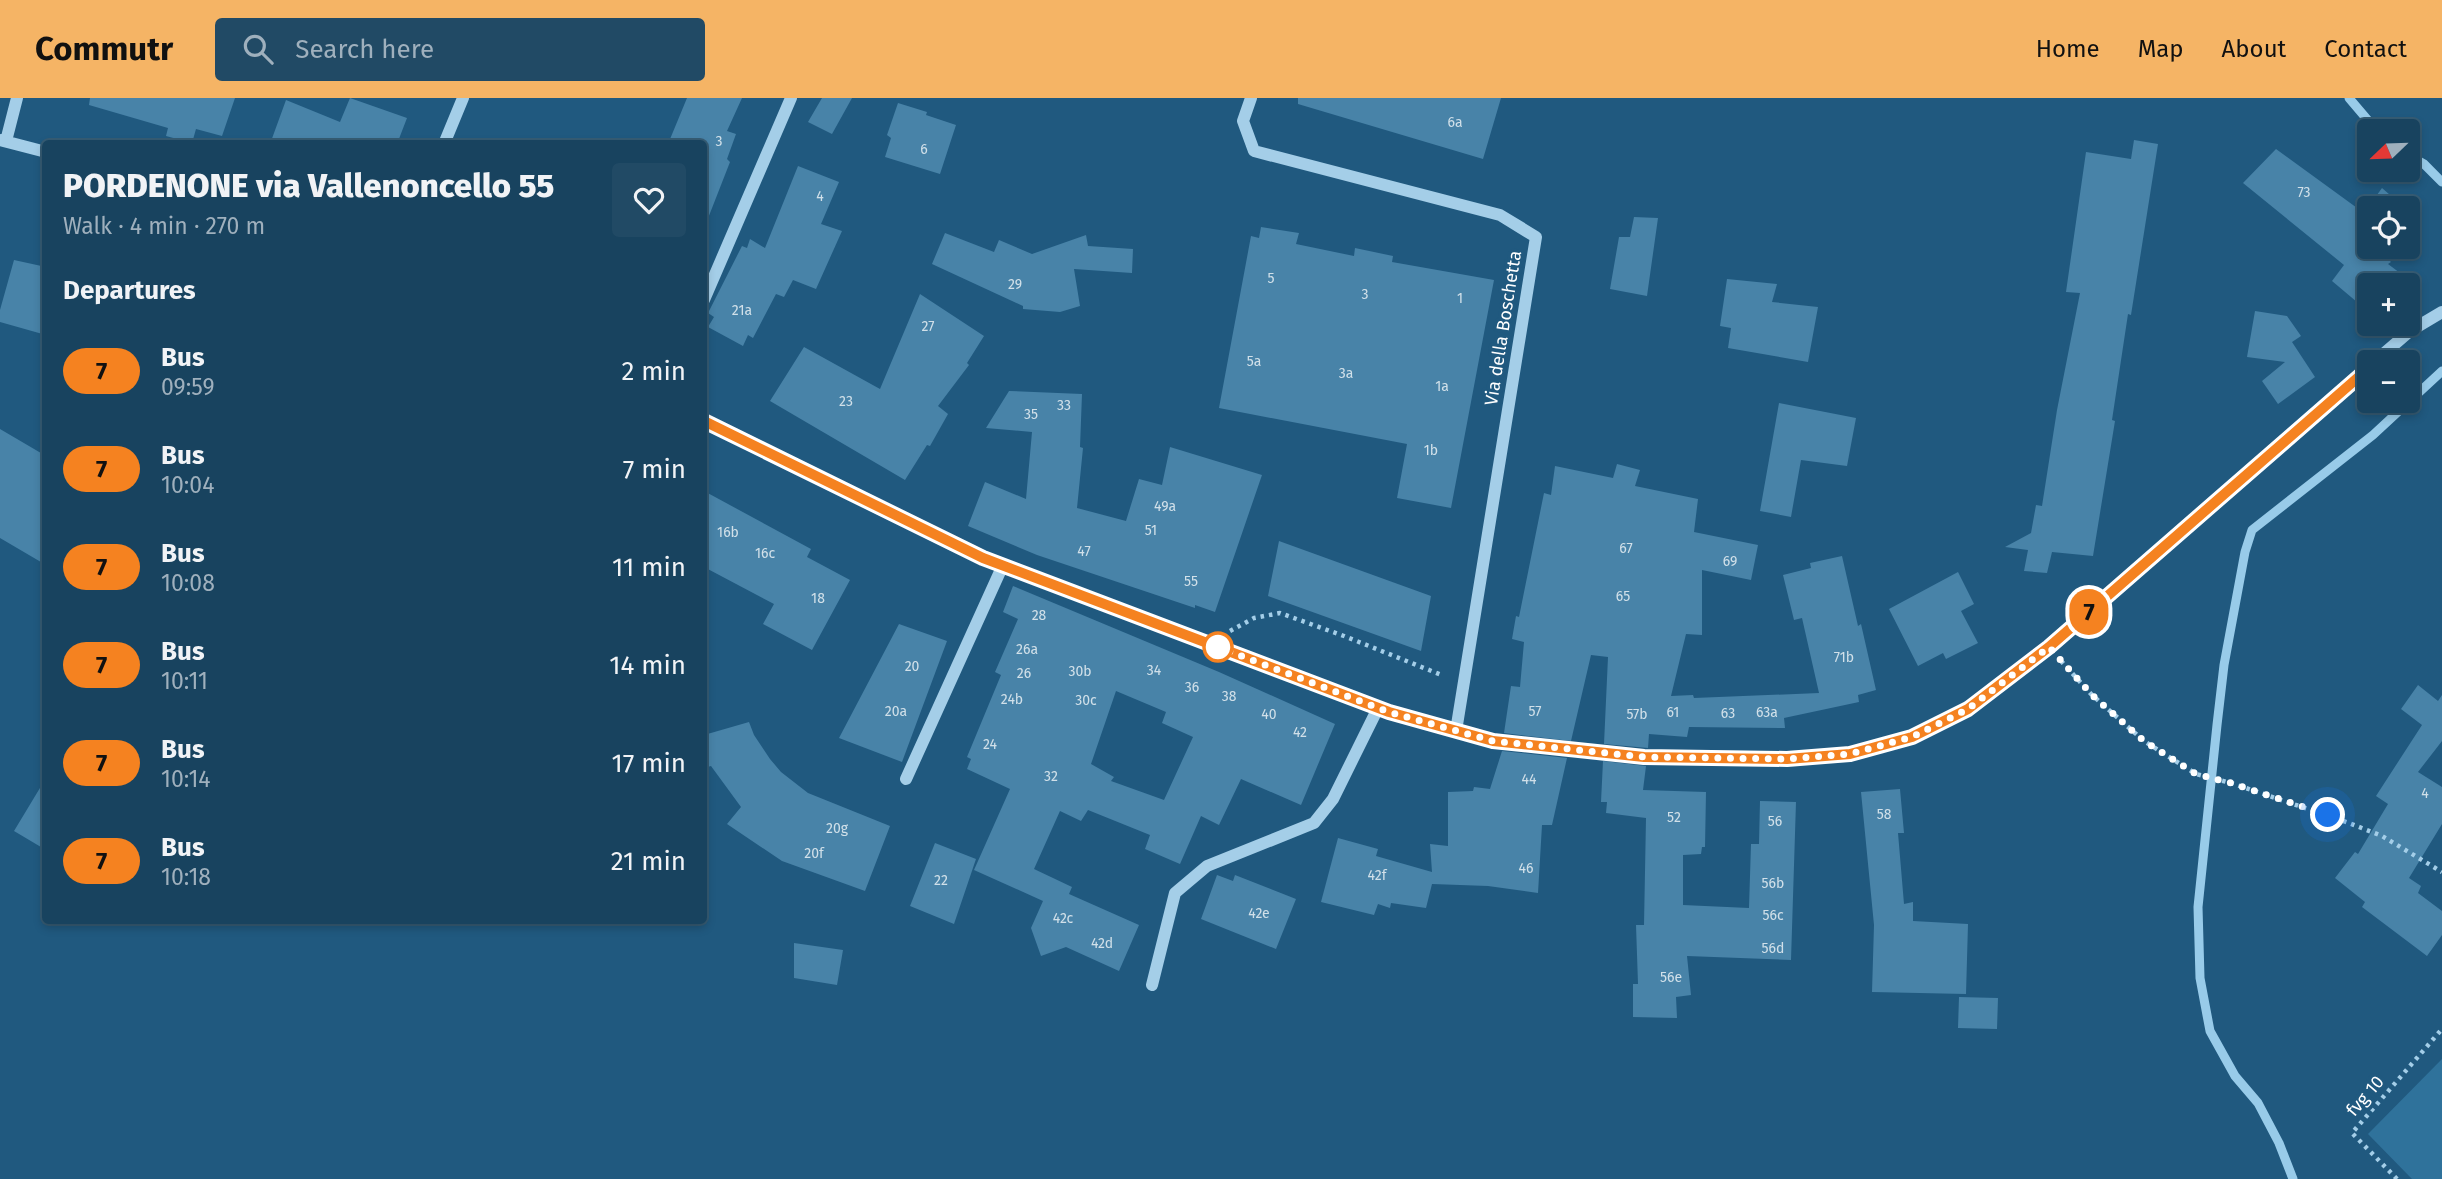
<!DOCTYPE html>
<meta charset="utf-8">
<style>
body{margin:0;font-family:"Fira Sans",sans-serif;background:#214a65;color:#f1f3f6;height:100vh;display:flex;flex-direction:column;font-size:26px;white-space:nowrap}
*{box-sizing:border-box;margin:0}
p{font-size:23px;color:#9fb0bd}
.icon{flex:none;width:38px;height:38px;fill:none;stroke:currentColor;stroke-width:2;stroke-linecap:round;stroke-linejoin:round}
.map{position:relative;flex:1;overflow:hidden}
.sheet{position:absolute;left:42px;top:42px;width:665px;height:784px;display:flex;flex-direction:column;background:#18435f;border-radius:7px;box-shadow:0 4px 10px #0003,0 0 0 2px #365c74}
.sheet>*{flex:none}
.badge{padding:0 14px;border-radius:23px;font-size:24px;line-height:46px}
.needle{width:46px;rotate:247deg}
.controls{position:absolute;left:2357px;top:21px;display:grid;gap:14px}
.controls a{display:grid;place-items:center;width:63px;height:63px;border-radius:7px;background:#18435f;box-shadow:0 4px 10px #0003,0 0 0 2px #365c74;font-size:35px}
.you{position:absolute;width:35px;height:35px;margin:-18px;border:5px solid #fff;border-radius:50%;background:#1a73e8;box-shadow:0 0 0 10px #1a73e833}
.map>.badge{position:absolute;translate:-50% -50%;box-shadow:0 0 0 4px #fff}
h2{padding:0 21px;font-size:26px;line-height:63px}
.round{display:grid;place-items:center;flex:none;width:74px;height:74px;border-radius:7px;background:#214a65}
.head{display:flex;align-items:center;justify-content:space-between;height:119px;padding:0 21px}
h1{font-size:33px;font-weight:800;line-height:52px}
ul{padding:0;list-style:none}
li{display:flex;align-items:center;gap:21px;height:98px;padding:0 21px}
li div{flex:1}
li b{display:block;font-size:26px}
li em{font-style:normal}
li .badge{min-width:77px;font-weight:700;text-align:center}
header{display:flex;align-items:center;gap:42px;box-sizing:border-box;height:98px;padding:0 35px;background:#f5b465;color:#111}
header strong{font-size:33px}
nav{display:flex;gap:38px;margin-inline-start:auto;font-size:24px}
.search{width:490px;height:63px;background:#214a65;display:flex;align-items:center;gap:18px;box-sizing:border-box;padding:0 24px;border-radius:7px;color:#9fb0bd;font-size:26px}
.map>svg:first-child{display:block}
.green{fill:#2f729b}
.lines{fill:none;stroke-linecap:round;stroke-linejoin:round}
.stream{stroke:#98cbe9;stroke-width:9}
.building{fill:#4883a8;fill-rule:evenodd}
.path{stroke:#a4cee8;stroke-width:4.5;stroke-dasharray:3.5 5;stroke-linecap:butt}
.minor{stroke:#a4cee8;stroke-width:12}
.line-casing{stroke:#fff;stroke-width:16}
.line{stroke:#f58220;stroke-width:10}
.walk{stroke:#fff;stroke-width:7;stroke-dasharray:0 12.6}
.stop-dot{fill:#fff;stroke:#f58220;stroke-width:3.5}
.labels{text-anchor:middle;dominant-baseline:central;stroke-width:7;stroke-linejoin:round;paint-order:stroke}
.number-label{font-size:14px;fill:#d1e0e9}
.street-label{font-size:18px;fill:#fff;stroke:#20597f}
</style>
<header>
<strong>Commutr</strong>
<div class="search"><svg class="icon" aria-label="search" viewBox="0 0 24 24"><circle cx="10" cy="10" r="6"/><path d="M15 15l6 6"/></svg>Search here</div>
<nav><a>Home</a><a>Map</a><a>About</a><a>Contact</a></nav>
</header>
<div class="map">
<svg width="2442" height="1081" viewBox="0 0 2442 1081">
<rect width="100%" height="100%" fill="#20597f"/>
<path class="green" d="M2442 961V1081H2412L2368 1036Z"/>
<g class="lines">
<path class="stream" d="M2349 0 2377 33
M2408 57 2424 66 2442 84
M2293 1081 2279 1045 2258 1005 2235 978 2210 933 2200 880 2198 809 2217 627 2224 567 2245 454 2252 432 2373 337 2442 273"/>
</g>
<path class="building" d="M90 0H235L222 38 196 31 192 45 166 38 168 30 89 7Z
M350 0 407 20 397 46H270L286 2 340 24Z
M687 0H742L727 33 736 36 727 61 730 64 705 128 704 127V46H668Z
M822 0H852L832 36 808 24Z
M1298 0H1501L1483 61 1298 6Z
M898 5 927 14 926 17 956 27 940 76 885 59 891 40 887 37Z
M2134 42 2158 46 2131 217 2128 216 2112 322 2115 323 2093 458 2052 454 2047 475 2024 473 2028 452 2005 449 2031 435 2036 407 2042 408 2057 312 2080 195 2066 194 2086 54 2131 61Z
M2276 51 2364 115 2382 90 2405 110H2370V149H2397L2387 160 2391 164 2388 166 2416 187H2370V215L2332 183 2344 167 2243 85Z
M798 68 839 84 821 126 842 133 816 191 793 182 784 199 776 196 753 240 748 237 743 248 708 229 714 219 708 215 742 148 747 150 750 141 765 150Z
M1634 119 1658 120 1647 198 1610 191 1619 139H1630Z
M1261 129 1299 135 1296 146 1354 158 1355 150 1393 158 1392 164 1494 182 1451 410 1397 400 1407 346 1219 310 1251 138 1259 140Z
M945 135 994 154 999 142 1032 156 1086 137 1088 148 1133 151 1132 175 1074 171 1080 208 1060 214 1023 211V208L932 166Z
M14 162 46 169V237L0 224V212Z
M1727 181 1777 186 1772 204 1818 209 1808 264 1728 250 1731 230 1720 228Z
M920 196 984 238 967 265 969 267 938 308 948 316 930 348 927 347 905 382 770 303 804 249 880 291Z
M2255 213 2287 218 2301 238 2292 244 2315 279 2278 306 2262 283 2285 264 2247 259Z
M1009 293 1082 296 1080 349 1083 350 1077 410 1126 423 1139 381 1162 387 1170 349 1262 377 1215 514 1195 507V510L1037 457 968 428 985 384 1026 401 1032 334 986 330Z
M1779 305 1856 320 1847 368 1801 362 1791 419 1760 413Z
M0 331 46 358V467L0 440Z
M1617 366 1640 372 1635 388 1698 401 1694 434 1758 447 1751 482 1702 472V537L1686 536 1671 598 1693 597 1694 600 1819 595 1802 520 1794 522 1783 477 1811 470 1810 465 1842 458 1858 528 1861 526 1876 592 1858 597 1859 604 1784 620 1785 630 1689 629 1687 639 1649 636 1648 650 1604 646 1608 559 1591 557 1571 643 1504 635 1511 588 1520 589 1524 544 1512 541 1516 518 1519 519 1544 395 1551 397 1555 368 1613 380Z
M704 393 811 451 807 459 850 482 812 552 763 526 774 506 704 469Z
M1279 443 1431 498 1421 553 1268 498Z
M1958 474 1974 506 1961 513 1978 545 1946 561 1943 555 1918 568 1889 511Z
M1013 488 1219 574 1335 626 1301 707 1241 681 1219 727 1201 718 1180 766 1145 751 1150 737 1088 712 1081 723 1060 713 1034 771 1072 789 1069 796 1139 827 1119 873 1066 849 1041 858 1031 830 1043 803 974 772 1010 691 967 671 971 661 967 659 1001 577 995 574 1018 521 1003 514ZM1116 593 1166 614 1162 625 1193 639 1164 702 1111 683 1114 679 1091 666Z
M899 526 947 543 902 664 839 640Z
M2418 587 2438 603 2442 597V643L2418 674 2442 689V726L2409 780 2421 788 2418 795 2442 813V837L2427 858 2362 809 2365 804 2335 780 2355 754 2358 756 2388 706 2376 698 2422 627 2401 611Z
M749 624 754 637 770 661 781 674 808 695 890 728 865 793 782 763 727 726 741 709 711 668 704 670V637Z
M1502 653 1567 660 1552 727H1542L1538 795 1488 788 1432 786 1426 810 1391 805 1390 810 1378 806 1374 817 1321 804 1338 740 1378 751 1376 758 1432 774 1430 746 1448 748V694L1473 693 1474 689 1490 691Z
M1603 663 1646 668 1643 692 1706 694 1705 749H1702L1701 756 1683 757V807L1749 810 1751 746H1759L1760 703 1796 704 1791 862 1687 858 1691 897 1676 899 1677 920 1633 919V886H1638L1636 827H1644L1646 720 1606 715 1607 704H1601Z
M46 680V752L14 733Z
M1900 691 1904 735H1898L1904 806 1913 804V823L1968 826 1966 896 1872 894 1874 827 1861 694Z
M935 745 976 761 954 826 910 808Z
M1217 777 1233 783 1235 777 1296 801 1276 851 1201 821Z
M794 845 843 852 837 887 794 880Z
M1959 899 1998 900 1997 931 1958 930Z"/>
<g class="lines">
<path class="path" d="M1230 533 1254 520 1280 515 1344 538 1444 578
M2061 563 2092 597 2144 643 2196 676 2231 685 2349 725 2382 738 2442 774
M2397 1081 2352 1035 2442 931"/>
<path class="minor" d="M1251 0 1243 23 1254 53 1500 117 1536 139 1456 633
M0 42 46 54
M6 43 17 0
M444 46 463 0
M704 202 791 0
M2374 264 2410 233 2442 214
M704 324 983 460 1389 614 1493 643 1644 659 1787 661 1850 656 1912 640 1968 611 2049 549 2370 269
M906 681 1003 467
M1152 887 1175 795 1207 768 1314 725 1333 701 1378 610"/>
</g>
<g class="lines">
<g class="line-casing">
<path id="line" d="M704 323 983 460 1389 614 1493 643 1644 659 1787 661 1850 656 1912 639 1968 611 2049 549 2370 269"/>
</g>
<use href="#line" class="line"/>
<path class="walk" d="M1218 549 1389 614 1493 643 1644 659 1787 661 1850 656 1912 639 1968 611 2049 549 2092 597 2144 643 2196 676 2231 685 2328 717"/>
</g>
<circle class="stop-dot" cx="1218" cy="549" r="14"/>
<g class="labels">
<g class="number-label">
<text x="1455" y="24">6a</text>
<text x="719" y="43">3</text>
<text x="924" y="51">6</text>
<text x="2304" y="94">73</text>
<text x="820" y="98">4</text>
<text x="1271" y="180">5</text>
<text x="1015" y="186">29</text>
<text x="1365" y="196">3</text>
<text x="1460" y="200">1</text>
<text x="742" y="212">21a</text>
<text x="928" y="228">27</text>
<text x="1254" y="263">5a</text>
<text x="1346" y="275">3a</text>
<text x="1442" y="288">1a</text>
<text x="846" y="303">23</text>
<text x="1064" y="307">33</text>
<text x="1031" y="316">35</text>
<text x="1431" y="352">1b</text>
<text x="1165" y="408">49a</text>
<text x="1151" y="432">51</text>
<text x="728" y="434">16b</text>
<text x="1626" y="450">67</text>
<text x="1084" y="453">47</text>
<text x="765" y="455">16c</text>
<text x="1730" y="463">69</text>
<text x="1191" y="483">55</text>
<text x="1623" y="498">65</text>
<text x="818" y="500">18</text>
<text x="1039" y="517">28</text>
<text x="1027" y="551">26a</text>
<text x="1844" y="559">71b</text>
<text x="912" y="568">20</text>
<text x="1154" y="572">34</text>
<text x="1080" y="573">30b</text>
<text x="1024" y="575">26</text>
<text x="1192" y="589">36</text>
<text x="1229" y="598">38</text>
<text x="1012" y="601">24b</text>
<text x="1086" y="602">30c</text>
<text x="896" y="613">20a</text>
<text x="1535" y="613">57</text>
<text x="1673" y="614">61</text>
<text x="1767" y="614">63a</text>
<text x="1728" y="615">63</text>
<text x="1269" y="616">40</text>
<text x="1637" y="616">57b</text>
<text x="1300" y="634">42</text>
<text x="990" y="646">24</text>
<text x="1051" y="678">32</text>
<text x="1529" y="681">44</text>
<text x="2425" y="695">4</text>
<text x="1884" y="716">58</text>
<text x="1674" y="719">52</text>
<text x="1775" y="723">56</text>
<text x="837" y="730">20g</text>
<text x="814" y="755">20f</text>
<text x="1526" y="770">46</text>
<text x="1377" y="777">42f</text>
<text x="941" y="782">22</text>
<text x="1773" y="785">56b</text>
<text x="1259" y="815">42e</text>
<text x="1773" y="817">56c</text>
<text x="1063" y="820">42c</text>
<text x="1102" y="845">42d</text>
<text x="1773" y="850">56d</text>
<text x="1671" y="879">56e</text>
</g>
<g class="street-label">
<text transform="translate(1503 230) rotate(-81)">Via della Boschetta</text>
<text transform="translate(2365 998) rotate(-49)">fvg 10</text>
</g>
</g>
</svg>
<div class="controls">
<a><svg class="needle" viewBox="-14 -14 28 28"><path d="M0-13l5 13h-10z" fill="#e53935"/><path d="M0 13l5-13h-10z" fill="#9fb0bd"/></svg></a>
<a><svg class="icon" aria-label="locate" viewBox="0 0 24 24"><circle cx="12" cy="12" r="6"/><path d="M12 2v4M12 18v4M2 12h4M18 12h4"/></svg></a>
<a>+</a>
<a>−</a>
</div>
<div class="you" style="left:2328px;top:717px"></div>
<b class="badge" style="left:2089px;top:514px;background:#f58220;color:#111">7</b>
<section class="sheet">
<div class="head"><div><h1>PORDENONE via Vallenoncello 55</h1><p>Walk · 4 min · 270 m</p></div><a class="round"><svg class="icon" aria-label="heart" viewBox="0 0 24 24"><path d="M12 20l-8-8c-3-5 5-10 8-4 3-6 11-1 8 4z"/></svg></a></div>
<h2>Departures</h2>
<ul>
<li><span class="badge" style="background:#f58220;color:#111">7</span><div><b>Bus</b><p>09:59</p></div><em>2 min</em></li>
<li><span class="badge" style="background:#f58220;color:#111">7</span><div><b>Bus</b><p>10:04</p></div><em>7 min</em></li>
<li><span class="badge" style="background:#f58220;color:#111">7</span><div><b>Bus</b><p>10:08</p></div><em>11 min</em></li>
<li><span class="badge" style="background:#f58220;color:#111">7</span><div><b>Bus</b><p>10:11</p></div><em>14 min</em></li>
<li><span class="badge" style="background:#f58220;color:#111">7</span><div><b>Bus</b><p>10:14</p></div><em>17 min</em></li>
<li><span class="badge" style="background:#f58220;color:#111">7</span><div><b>Bus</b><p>10:18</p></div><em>21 min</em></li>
</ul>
</section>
</div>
